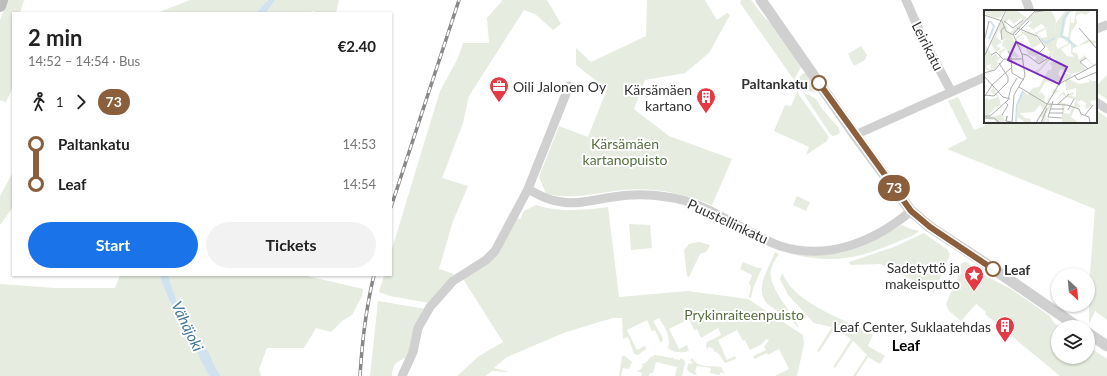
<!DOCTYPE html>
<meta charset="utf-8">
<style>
body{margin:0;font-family:Lato,sans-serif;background:#f2f2f2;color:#222;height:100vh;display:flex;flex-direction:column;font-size:15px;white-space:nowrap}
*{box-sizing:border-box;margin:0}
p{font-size:13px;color:#767676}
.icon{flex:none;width:22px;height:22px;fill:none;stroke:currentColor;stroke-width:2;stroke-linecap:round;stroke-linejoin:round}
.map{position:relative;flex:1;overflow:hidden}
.details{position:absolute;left:12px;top:12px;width:380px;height:264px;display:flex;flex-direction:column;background:#fff;border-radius:0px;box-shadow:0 1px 3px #0004}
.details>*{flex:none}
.badge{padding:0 8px;border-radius:13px;font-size:14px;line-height:26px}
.needle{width:26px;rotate:154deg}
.fabs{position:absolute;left:1051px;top:268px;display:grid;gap:8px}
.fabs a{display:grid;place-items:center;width:44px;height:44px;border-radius:50%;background:#fff;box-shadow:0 1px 3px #0004;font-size:20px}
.map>.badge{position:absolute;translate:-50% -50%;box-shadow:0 0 0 2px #fff}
.legs{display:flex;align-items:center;gap:6px;height:44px;padding:0 16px;font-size:13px}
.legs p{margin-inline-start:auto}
.head{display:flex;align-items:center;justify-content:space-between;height:68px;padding:0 16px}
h1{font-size:22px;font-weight:700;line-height:30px}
.button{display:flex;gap:8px;margin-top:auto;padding:8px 16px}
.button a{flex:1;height:46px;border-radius:24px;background:#1a73e8;color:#fff;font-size:16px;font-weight:700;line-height:46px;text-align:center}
.button a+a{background:#f2f2f2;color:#222}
ul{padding:0 16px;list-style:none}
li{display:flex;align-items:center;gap:14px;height:40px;font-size:15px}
li i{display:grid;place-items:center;width:6px;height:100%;margin:0 5px;background:currentColor}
li i::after{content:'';width:10px;height:10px;margin:-5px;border:3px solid;border-radius:50%;background:#fff}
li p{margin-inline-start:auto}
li:first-child i{background:linear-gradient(#0000 50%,currentColor 0)}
li:last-child i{background:linear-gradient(currentColor 50%,#0000 0)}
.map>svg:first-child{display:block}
.green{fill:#e6ecdf}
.water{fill:#cfe2ee}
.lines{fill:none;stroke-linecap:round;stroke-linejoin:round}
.minor{stroke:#d0d0d0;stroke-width:9}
.tertiary{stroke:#d0d0d0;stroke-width:11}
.secondary{stroke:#bdbdbd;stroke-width:12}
.rail-casing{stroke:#888;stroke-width:3.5}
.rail{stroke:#fff;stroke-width:2;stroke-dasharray:6;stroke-linecap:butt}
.line-1-casing{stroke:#fff;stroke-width:9}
.line-1{stroke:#8b5e3c;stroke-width:6}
.stop-1-dot{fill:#fff;stroke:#8b5e3c;stroke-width:2}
.labels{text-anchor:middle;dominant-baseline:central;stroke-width:4;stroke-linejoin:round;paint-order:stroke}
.street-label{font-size:14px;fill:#333;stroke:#fff}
.stop-label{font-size:14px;font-weight:bold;fill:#333;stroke:#fff;text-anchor:end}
.poi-label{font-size:14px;fill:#333;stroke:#fff;text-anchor:end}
.park-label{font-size:14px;fill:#56703f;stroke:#fff}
.water-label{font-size:15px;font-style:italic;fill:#3f7597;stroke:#fff}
.neighbourhood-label{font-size:15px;font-weight:bold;fill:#000;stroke:#fff}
.inset-river{fill:none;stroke:#cfe2ee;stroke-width:2}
.inset-road{fill:none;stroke:#adadad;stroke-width:1}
.view{fill:#7b2cbf;fill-opacity:0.15;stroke:#7b2cbf;stroke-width:2}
.inset-edge{fill:none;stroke:#333;stroke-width:2}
</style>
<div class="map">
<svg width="1107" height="376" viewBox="0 0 1107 376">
<rect width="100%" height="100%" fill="#fff"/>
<path class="green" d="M8 0H24L20 13H13V87L6 102 0 100V20Z
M190 0H268L256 13H157Z
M275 0H339L336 13H317L313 11 308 13H266Z
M501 0H547L561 24 553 30 535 14 524 10 469 96 463 123 442 178 468 186 453 221 439 269 454 274 429 303 390 296 379 292 384 275H391V252L440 91 458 58 463 43H489L487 18 502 1Z
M647 0H705L717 20 727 13 730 15 709 53 685 73 645 80 634 109 669 136 732 159 712 205C683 193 653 187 622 190 595 193 573 200 546 194L539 177 559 126 588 137 607 89 576 65V48L591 62 646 36Z
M741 0H751L764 17 774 26 801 67 794 80 740 3Z
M861 46 867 55 865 60 854 66 848 54Z
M804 73 807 74 815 93 799 88 798 86 800 76Z
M1107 75V99L1096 92V86Z
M797 92 829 137 827 141 806 155 809 147 774 131 785 105 791 106Z
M803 93 811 96 816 99 823 110 839 128 840 133 837 135 833 136 830 134Z
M958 97 974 130 993 122H1096V110L1107 118V320L1095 311 1089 324V287L1095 209 947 149 967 139 948 101Z
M13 172V207L0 225V196Z
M797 196 810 202 806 211 793 205Z
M536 205C561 213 583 210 608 207L619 297 688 291 748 299 803 335 804 344 797 376H775L789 369 779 349 768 355 767 353 755 359 753 357 755 355 766 350 764 347 769 340 766 339 762 344 750 350 745 340 743 341 737 330 718 340 727 360 735 356 736 359 725 363 718 353 713 351 714 349 709 347 707 349 706 345 707 342 721 335 718 328 701 338 697 329 694 330 689 319 669 329 679 349 687 345 689 351C682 353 673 353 668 348 671 337 665 327 659 318L653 321 663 338 662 342H660L655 330 652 331 647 320 627 330 637 350 645 346 646 349 638 355 634 354 628 337 623 339 622 318H613L566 332 507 357 494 368 509 372 492 371 485 376H457L479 356 503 342 463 279 479 268 516 218 520 219 524 211Z
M629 224 650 225 652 248 631 250Z
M902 225 911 229 919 231C914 236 904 239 897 242 858 259 833 264 791 254V253C806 253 821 255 836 253 860 251 881 236 902 225Z
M924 233 948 250V252L950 254 934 292 929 291 931 287 924 284 919 287 915 286 917 282 880 264 850 265 849 262 894 247Z
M699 242 710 245 706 252 700 254 689 277 687 276 684 250 689 244Z
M775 252 779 254C774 261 769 269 771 278 773 291 792 314 799 327H798C791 319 782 314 773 308 750 294 768 271 775 252Z
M743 262 758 268H762C757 279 753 287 751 298L749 297 751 287 749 283 752 275 740 269Z
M964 262H967L980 273 1011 289 1050 316 1054 323 1060 327H1058V357H1088V346L1107 359V376H1060L985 314 986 312 976 304 961 321 949 311 946 304 952 290 954 291 961 264Z
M782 273C785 278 788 284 792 288 808 307 850 323 873 334L868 346 885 356 880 364 868 357 856 376H853L867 355 853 341 835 368 833 367 851 339 835 328 819 352 817 351 832 327 814 323 788 295 780 279Z
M120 275H160L162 283 174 311 196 348 200 359 209 376H0V284L55 288H115Z
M168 275H303L363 289 362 296 352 315 342 321 331 332 316 328 304 348H267L259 369 261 376H221L215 367 209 352 187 323 179 308Z
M378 301 426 309 408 356C397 363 393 361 392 376H370Z
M655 355 662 356 671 358 673 357 674 359 680 360 681 358 684 360 685 363 682 376H675L677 367 656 362 653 373H650L649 376H641L642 373 637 371 638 370H640L643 366 642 364V363L644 364 651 357Z
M622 356H625L632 362 629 369 623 368 621 376H619Z
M692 358C699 369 710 365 721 367L725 374 721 372 719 375 710 373 711 368 697 366 695 371 697 374 695 375 689 372 687 369 688 364 693 363 690 360Z"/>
<path class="water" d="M268 0H275L266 13H256Z
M160 275H168L179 308 187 323 209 352 215 367 221 376H209L200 359 196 348 174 311 162 283Z"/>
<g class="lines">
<path class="minor" d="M906 0 922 37 951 91
M1026 0 1030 11
M1096 29 1107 25
M1096 102 1107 109
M855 135 985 77
M528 189 569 86
M402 376 413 352 418 328 430 307 453 281 486 260 495 251 528 189C539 195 549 201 562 202 579 205 596 199 613 197 631 194 649 194 667 197 693 200 716 213 739 226 752 233 766 241 780 246 828 261 874 242 911 211"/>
<path class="tertiary" d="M761 0 855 135 911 211 930 227 979 259 1078 327
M1088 333 1107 346"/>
<path class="secondary" d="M0 6 2 0"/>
<g class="rail-casing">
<path id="rail" d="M391 207 459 0
M360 376C362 342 366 308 374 275"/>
</g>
<use href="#rail" class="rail"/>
</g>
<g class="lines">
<g class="line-1-casing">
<path id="line-1" d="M819 83 911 211 930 227 993 269"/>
</g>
<use href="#line-1" class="line-1"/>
</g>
<defs>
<g id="office-pin" transform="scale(1)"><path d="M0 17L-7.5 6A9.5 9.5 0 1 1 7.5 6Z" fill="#e63946" stroke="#fff"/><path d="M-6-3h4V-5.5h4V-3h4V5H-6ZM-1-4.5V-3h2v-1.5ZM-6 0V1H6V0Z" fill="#fff"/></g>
<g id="building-pin" transform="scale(1)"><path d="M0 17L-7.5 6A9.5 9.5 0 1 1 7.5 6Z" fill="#e63946" stroke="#fff"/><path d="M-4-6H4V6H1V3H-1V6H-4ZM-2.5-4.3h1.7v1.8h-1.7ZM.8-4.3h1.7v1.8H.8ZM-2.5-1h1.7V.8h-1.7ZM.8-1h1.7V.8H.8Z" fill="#fff"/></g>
<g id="sight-pin" transform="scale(1)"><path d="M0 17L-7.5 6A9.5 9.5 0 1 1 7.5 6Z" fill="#e63946" stroke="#fff"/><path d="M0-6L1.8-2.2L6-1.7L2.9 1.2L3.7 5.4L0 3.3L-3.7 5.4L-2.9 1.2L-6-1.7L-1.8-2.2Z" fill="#fff"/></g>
</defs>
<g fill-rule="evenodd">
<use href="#office-pin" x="499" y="86"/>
<use href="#building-pin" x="706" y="97"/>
<use href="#sight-pin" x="974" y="275"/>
<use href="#building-pin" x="1005" y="326"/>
</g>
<g class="stop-1-dot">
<circle cx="819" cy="83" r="7"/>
<circle cx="993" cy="269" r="7"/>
</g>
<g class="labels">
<g class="street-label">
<text transform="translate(928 46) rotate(63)">Leirikatu</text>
<text transform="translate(728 221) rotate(25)">Puustellinkatu</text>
</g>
<g class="stop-label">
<text x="808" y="83">Paltankatu</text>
<text x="1004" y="269" text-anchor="start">Leaf</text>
</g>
<g class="poi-label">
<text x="513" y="86" text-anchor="start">Oili Jalonen Oy</text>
<text x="692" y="89">Kärsämäen<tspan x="692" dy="16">kartano</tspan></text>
<text x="960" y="267">Sadetyttö ja<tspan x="960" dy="16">makeisputto</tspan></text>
<text x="991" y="326">Leaf Center, Suklaatehdas</text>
</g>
<g class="park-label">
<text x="625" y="143">Kärsämäen<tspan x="625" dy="16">kartanopuisto</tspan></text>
<text x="744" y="314">Prykinraiteenpuisto</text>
</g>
<g class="water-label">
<text transform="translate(188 326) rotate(64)">Vähäjoki</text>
</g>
<g class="neighbourhood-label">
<text x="906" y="345">Leaf</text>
</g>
</g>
<g transform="translate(984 10)">
<rect width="113" height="113" fill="#fff"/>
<path d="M0 0H21L17 7 12 8 2 5ZM23 0H32L43 8 46 5 28 25 22 21 18 10ZM37 8 39 10 26 23 21 13 25 9 30 14ZM53 0H67L72 10 69 43 64 52 52 65 50 61 55 59 67 45 60 47V51L56 53 51 51 53 47 45 45 42 39 44 38 45 42 48 37 44 36 47 35 42 26 39 24 33 29 38 39 36 41 29 26 31 28 38 23 37 21 50 24 57 33 51 37 53 39 50 37 48 38 54 43 53 39 56 42 54 46 64 45 66 42 55 28V25L57 28 63 27 62 19 53 24 55 27 50 23 61 18 60 16 57 14 50 19 51 21 44 16 48 12 43 10 39 13ZM82 0 107 1 102 5 97 3 92 6 93 13 87 22 86 30 94 36 104 29 113 32 109 34 113 40 106 32 89 38 88 42 93 43 95 50 100 46 99 44 109 54 113 53 104 59 109 55 101 48 96 52 102 60 87 64 76 59 74 64 76 67 81 63 88 65 85 69 95 74 106 72 104 68 108 71 106 67 108 71H113V90L106 91 108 95 101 99 102 93 97 90 93 92 97 97 91 98 87 107 95 113H57L59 108 55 106 52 113 53 109 59 100 56 95 50 102 36 103 41 108 46 109 48 113H42L33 107 35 91 39 81 44 85 45 83 42 81 45 83 49 78 55 77 64 60H67L68 56 65 53 70 52 72 49 68 48 72 13ZM92 1 90 13H87V5L84 27 79 26 82 9 86 2ZM74 28H78L85 33 74 39 72 36ZM87 33V43L90 47 83 46 77 39ZM85 67 81 70 82 81 92 78V87L87 86 90 84 89 82 82 85 86 86H82L80 81 69 92 79 84 81 87 92 90 90 96 76 92 75 94H83L88 96 86 104 80 103 81 95 87 96 83 95 78 94V112H65V108L61 112 62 104 68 95 66 94 61 101 64 94 61 96 62 93 51 85 60 91 61 86 57 82 54 85 61 72 73 71 75 73 70 79 62 93 64 90V93L68 94 64 92 68 83 71 84 75 80H70L76 73ZM17 12 28 26 32 35 29 40 35 46 33 48 28 46 22 39 17 43V47L13 51 14 54 11 59 6 58 7 54 2 56 5 59H10L5 61 0 58V33L9 46 11 43 15 48V41L22 38 18 36 19 31 24 28 19 30 15 19 12 27 18 32 12 36 17 38 12 42 7 34ZM9 77 15 87 17 96H13L5 105 8 107 18 104 21 111 10 113 11 110 0 109V102H3L0 101V92L3 87 4 90 14 87 5 81H7Z" fill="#e6ecdf" fill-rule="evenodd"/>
<path class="inset-river" d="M86 0 80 8 77 26 84 29 91 37M5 29 10 16 6 11M57 29 62 33 71 28M32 113 33 95 39 81"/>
<path class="inset-road" d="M51 2 64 0M0 5 18 11 22 21 29 25M20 11 29 18 39 10M33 18 53 26 61 37 56 42M95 18 113 39M31 25 45 11M18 30 17 21 20 17M0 32 5 11M24 41 27 47 28 63 40 70M38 44 43 45 55 54 67 46M7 45 12 42 19 49M0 47 22 0M102 48 96 52 104 59M0 63 11 60 20 49H38M90 65 94 70 113 62M0 66 19 87 26 89M35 77 63 94 83 95 95 99M0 85 10 86 24 72V67L15 53M1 86 8 75 27 58M69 91 64 107 78 108M74 94 85 84M67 99H80M95 99 97 104 105 107 106 113M84 100 90 89M65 103H79M18 105 24 95 21 92M101 105 109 95M0 106H6L24 90 27 78 33 68M0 108H10L16 113M22 111 23 106V107L22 111 28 112M28 113 30 85 41 66 38 44 29 24 52 0M52 113 75 74 113 54M57 113 63 98"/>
<path class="view" d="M32 32 83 57 75 74 24 50Z"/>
<rect width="113" height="113" class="inset-edge"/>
</g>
</svg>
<div class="fabs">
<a><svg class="needle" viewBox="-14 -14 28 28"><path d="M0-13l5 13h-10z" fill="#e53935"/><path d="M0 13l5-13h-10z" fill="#767676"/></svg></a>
<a><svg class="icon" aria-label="layers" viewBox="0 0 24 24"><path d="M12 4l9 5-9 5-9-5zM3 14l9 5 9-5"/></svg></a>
</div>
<b class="badge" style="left:894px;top:188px;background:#8b5e3c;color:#fff">73</b>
<section class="details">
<div class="head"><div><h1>2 min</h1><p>14:52 – 14:54 · Bus</p></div><b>€2.40</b></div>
<div class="legs"><svg class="icon" aria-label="walk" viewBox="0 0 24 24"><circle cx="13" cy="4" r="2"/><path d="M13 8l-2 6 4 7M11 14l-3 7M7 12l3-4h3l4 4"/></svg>1<svg class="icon" aria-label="forward" viewBox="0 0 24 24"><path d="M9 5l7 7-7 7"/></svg><b class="badge" style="background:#8b5e3c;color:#fff">73</b></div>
<ul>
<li><i style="color:#8b5e3c"></i><b>Paltankatu</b><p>14:53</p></li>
<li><i style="color:#8b5e3c"></i><b>Leaf</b><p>14:54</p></li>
</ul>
<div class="button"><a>Start</a><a>Tickets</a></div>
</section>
</div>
